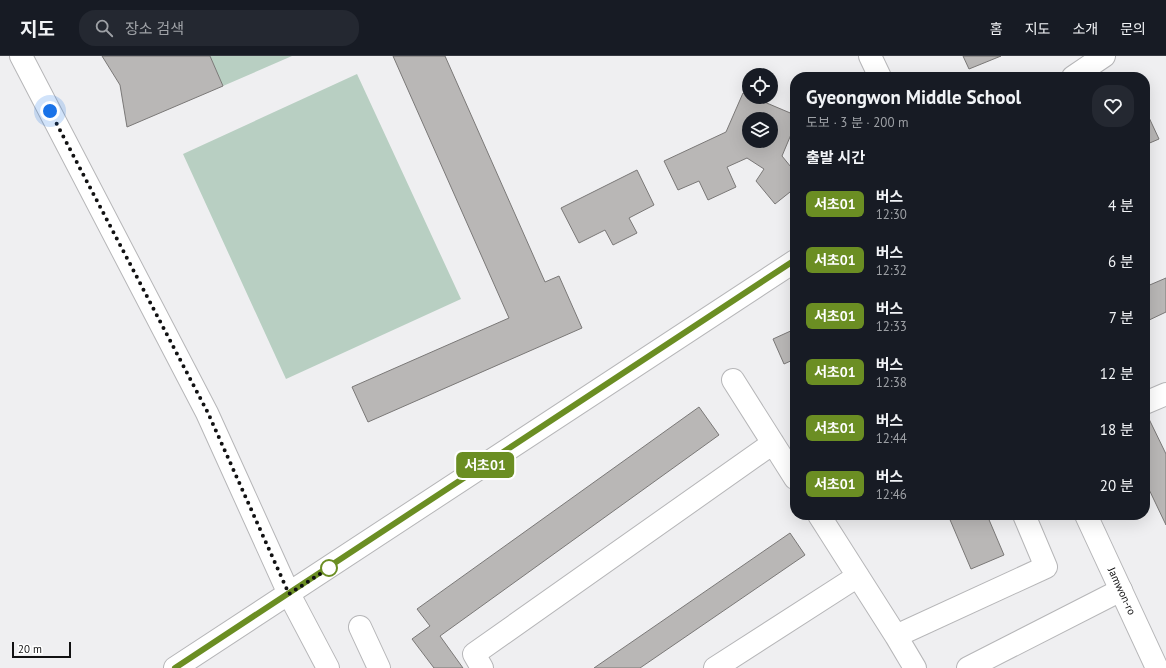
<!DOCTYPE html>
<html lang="ko">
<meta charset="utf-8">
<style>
body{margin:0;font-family:"PT Sans","Noto Sans KR",sans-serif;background:#242831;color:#f1f3f6;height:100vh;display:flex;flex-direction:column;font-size:15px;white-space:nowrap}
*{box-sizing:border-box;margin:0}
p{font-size:13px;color:#9ea1a6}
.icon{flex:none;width:22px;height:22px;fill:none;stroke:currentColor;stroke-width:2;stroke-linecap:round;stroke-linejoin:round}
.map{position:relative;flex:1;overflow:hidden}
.side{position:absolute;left:790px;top:16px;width:360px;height:448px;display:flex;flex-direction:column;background:#171b24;border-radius:16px;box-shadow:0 4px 16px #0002}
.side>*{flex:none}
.badge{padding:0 8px;border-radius:6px;font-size:14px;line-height:26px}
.buttons{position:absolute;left:742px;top:12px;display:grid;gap:8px}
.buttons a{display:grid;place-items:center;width:36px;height:36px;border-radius:50%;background:#171b24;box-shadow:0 4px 16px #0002;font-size:20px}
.scale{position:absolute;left:12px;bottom:10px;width:59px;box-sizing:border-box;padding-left:4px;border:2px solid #111112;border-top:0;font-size:11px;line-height:14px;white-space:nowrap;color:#111112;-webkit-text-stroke:3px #fff;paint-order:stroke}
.you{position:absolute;width:20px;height:20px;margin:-10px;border:3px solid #fff;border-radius:50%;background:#1a73e8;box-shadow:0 0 0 6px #1a73e833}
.map>.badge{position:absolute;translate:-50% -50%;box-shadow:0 0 0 2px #fff}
h2{padding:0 16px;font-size:15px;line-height:36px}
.round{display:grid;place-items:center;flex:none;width:42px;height:42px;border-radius:16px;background:#242831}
.head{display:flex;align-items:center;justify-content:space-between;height:68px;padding:0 16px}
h1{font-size:19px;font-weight:700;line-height:30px}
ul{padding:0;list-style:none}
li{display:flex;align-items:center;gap:12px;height:56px;padding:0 16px}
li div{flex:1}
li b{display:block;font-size:15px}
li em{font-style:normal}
li .badge{min-width:44px;font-weight:700;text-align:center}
header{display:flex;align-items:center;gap:24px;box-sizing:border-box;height:56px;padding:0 20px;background:#171b24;border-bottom:1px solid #363941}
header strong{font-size:19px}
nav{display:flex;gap:22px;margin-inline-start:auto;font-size:14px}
.search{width:280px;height:36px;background:#242831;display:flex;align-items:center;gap:10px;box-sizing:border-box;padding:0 14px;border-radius:16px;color:#9ea1a6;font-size:15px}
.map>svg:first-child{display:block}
.green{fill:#b8cfc2}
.building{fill:#b9b7b6;stroke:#7a7877;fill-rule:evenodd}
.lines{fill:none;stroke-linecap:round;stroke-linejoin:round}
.minor-casing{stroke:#b6b6b8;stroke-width:24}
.major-casing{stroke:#b6b6b8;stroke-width:24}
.minor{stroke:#fff;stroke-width:22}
.major{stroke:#fff;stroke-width:22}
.line-casing{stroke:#fff;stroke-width:9}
.line{stroke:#6b8e23;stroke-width:6}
.walk{stroke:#111112;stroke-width:4;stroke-dasharray:0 7.2}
.stop-dot{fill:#fff;stroke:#6b8e23;stroke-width:2}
.labels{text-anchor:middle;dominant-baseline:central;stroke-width:3;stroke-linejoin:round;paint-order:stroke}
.street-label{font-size:11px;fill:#111112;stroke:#fff}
</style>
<header>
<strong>지도</strong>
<div class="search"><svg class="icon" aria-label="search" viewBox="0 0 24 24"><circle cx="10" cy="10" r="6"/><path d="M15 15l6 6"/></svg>장소 검색</div>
<nav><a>홈</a><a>지도</a><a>소개</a><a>문의</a></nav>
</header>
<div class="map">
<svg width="1166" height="612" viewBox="0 0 1166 612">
<rect width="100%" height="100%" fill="#efeff1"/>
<path class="green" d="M210 0H292L223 30Z
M357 18 461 243 286 323 183 98Z"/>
<path class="building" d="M102 0H210L223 30 127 71 120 29Z
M393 0H445L545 226 559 220 582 272 368 366 352 331 509 262Z
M963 0H1001L969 13Z
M743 37 795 59V69L782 100 795 116V132L775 148 756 125 764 113 747 102 727 111 736 131 708 144 699 125 678 134 664 105 726 76ZM749 63H771V85H749Z
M1145 53 1159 83 1145 89Z
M637 114 654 149 629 162 637 177 613 189 605 174 579 187 561 152Z
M1166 222V256L1145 266V231Z
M795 273V303L784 308 773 283Z
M699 351 719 379 440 580 463 612H434L412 583 430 570 417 553Z
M1149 363 1166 398V469L1145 425V365Z
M948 459H987L1004 499 971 513Z
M790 477 805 499 640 612H594Z"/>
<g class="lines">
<g class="minor-casing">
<path id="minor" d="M21 0 207 357 289 538 328 612
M1073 21 1104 0
M733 324 795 422
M1145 347 1166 338
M819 459 896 580
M360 571 379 612
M175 612 795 205
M482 612 474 598 773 387
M715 612 858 520
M915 612 896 580 1046 511 1024 459
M968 612 1121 534"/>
</g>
<g class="major-casing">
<path id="major" d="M870 0 880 21
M1086 459 1157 612"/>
</g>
<use href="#minor" class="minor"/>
<use href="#major" class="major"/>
</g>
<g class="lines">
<g class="line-casing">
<path id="line" d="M175 612 795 204"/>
</g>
<use href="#line" class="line"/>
<path class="walk" d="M50 55 208 357 289 538 329 512"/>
</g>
<circle class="stop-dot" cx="329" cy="512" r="8"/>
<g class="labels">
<g class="street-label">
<text transform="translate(1122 535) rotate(65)">Jamwon-ro</text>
</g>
</g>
</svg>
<div class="buttons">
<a><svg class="icon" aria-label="locate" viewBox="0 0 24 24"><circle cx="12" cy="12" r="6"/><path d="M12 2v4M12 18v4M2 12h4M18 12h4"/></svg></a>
<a><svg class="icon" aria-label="layers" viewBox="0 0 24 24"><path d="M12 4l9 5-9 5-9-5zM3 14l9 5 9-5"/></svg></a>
</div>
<div class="scale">20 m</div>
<div class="you" style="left:50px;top:55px"></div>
<b class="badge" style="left:485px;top:409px;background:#6b8e23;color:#fff">서초01</b>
<section class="side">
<div class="head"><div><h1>Gyeongwon Middle School</h1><p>도보 · 3 분 · 200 m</p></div><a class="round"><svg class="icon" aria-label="heart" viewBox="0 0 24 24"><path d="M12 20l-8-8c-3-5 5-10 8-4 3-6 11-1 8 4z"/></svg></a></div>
<h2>출발 시간</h2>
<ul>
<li><span class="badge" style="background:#6b8e23;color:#fff">서초01</span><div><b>버스</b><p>12:30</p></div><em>4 분</em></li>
<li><span class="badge" style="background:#6b8e23;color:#fff">서초01</span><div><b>버스</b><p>12:32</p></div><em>6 분</em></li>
<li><span class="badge" style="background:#6b8e23;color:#fff">서초01</span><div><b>버스</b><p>12:33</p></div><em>7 분</em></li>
<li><span class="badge" style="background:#6b8e23;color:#fff">서초01</span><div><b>버스</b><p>12:38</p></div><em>12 분</em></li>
<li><span class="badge" style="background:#6b8e23;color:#fff">서초01</span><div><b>버스</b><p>12:44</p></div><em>18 분</em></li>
<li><span class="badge" style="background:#6b8e23;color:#fff">서초01</span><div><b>버스</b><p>12:46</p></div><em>20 분</em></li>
</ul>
</section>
</div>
